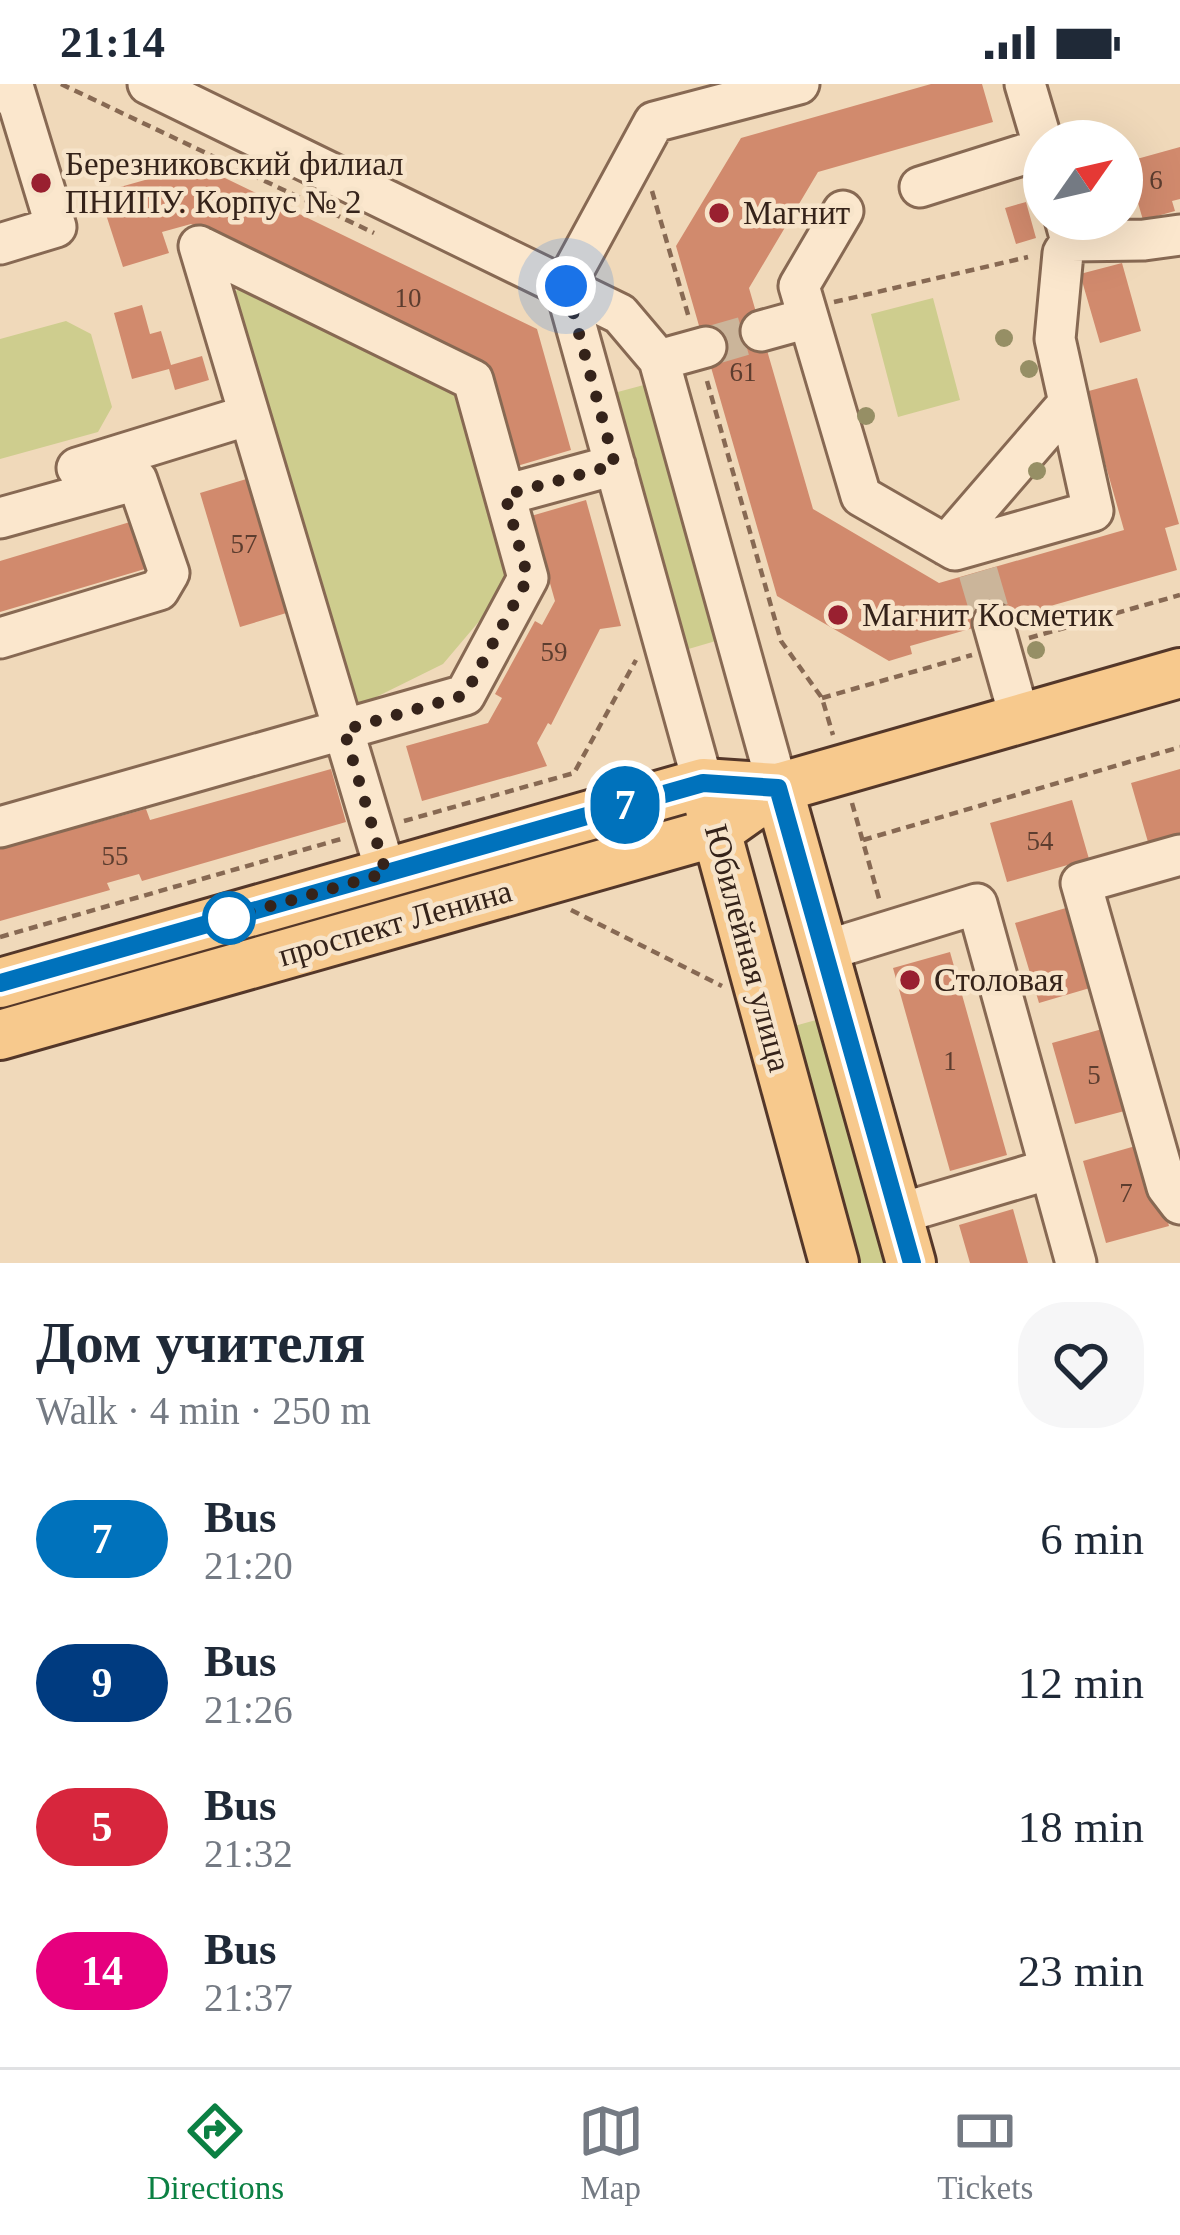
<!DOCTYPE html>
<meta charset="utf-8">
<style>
body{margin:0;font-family:"Times New Roman",serif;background:#f6f6f7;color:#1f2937;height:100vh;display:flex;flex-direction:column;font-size:45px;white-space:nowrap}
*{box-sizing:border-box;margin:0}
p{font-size:39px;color:#747a83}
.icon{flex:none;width:66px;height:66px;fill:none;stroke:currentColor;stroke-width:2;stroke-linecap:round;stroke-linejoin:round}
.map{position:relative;height:1179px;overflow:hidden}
.panel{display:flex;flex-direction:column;background:#fff;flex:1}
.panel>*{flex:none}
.badge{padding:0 24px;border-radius:39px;font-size:42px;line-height:78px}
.needle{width:78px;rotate:56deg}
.buttons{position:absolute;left:1023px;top:36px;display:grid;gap:24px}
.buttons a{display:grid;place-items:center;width:120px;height:120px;border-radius:50%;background:#fff;box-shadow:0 12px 48px #0002;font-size:60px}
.you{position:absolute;width:60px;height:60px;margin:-30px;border:9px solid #fff;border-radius:50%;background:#1a73e8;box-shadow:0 0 0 18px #1a73e833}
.map>.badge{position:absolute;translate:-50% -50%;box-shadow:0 0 0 6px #fff}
.round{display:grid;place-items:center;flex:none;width:126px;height:126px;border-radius:48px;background:#f6f6f7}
.summary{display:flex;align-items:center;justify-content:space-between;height:204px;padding:0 36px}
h1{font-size:57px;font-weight:600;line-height:90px}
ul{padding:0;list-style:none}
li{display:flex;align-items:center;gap:36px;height:144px;padding:0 36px}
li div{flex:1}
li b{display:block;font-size:45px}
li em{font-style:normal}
li .badge{min-width:132px;font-weight:700;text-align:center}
.status{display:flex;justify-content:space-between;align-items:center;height:84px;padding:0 60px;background:#fff;direction:ltr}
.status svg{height:33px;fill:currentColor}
.menu{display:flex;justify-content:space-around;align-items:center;height:168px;border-top:3px solid #e0e1e3;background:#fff;font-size:33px;color:#747a83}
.menu a{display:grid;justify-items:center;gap:6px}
.menu .on{color:#0b8043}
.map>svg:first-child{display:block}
.green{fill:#cecd8e}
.building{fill:#d18a6d}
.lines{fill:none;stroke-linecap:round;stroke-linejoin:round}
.minor-tunnel{stroke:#cbb59a;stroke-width:39;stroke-dasharray:39 20;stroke-linecap:butt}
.minor-casing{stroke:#876953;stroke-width:45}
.major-casing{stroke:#543729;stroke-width:54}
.path{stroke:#876953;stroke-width:4.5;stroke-dasharray:9 6;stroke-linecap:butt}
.minor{stroke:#fbe7cd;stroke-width:39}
.major{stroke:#f7c98d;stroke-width:48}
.tree{fill:#968f65}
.line-casing{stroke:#fff;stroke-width:27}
.line{stroke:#0072bc;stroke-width:18}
.walk{stroke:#35231a;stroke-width:12;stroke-dasharray:0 21.6}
.poi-dot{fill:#992030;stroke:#f7e4ca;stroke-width:4.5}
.stop-dot{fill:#fff;stroke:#0072bc;stroke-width:6}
.labels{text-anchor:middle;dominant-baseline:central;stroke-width:9;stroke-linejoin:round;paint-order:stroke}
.number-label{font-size:27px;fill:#5c3d2f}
.poi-label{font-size:33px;fill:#35231a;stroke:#f7e4ca;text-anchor:start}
.street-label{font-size:33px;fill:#35231a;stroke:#f7e4ca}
</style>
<div class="status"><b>21:14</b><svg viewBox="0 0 49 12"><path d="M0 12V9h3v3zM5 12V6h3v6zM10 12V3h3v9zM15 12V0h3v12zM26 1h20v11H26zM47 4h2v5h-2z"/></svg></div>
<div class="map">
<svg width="1180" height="1179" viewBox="0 0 1180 1179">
<rect width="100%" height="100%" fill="#f0d9ba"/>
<path class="green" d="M242 199 468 304 512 471 509 502 443 580 362 620 345 610 227 220Z
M933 214 960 316 898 333 871 230Z
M66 237 91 250 112 323 98 348 0 375V255Z
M655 298 726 554 685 566 614 309Z
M827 933 893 1179H851L787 944Z"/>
<path class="building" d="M931 0H982L993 38 818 88 749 204 813 425 939 499 1124 446 1085 308 1137 294 1179 440 1165 444 1177 486 910 562 912 570 889 577 777 512 676 162 741 54Z
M1180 63V115L1172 117 1175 127 1143 136 1126 78Z
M198 81 537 245 571 366 517 382 489 284 191 140 162 148 169 169 123 183 99 109Z
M1026 118 1036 154 1016 160 1005 124Z
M1122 179 1141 247 1100 259 1080 190Z
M142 221 150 250 161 247 171 281 202 272 209 296 175 306 169 285 132 295 114 229Z
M253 393 293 527 240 543 200 409Z
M586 416 621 542 600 545 551 641 548 639 537 659 547 682 422 717 406 662 488 639 502 614 495 610 535 537 542 541 555 517 531 432Z
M140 435 155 482 0 528V477Z
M331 685 346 738 142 797 139 790 107 799 110 806 0 837V754L85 730 88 741 146 725 150 736Z
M1180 685V749L1148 758 1131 699Z
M1072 716 1089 775 1007 798 990 739Z
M1076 821 1100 901 1039 919 1015 839Z
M950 868 1007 1071 950 1087 893 884Z
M1113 942 1136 1024 1075 1040 1052 959Z
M1146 1059 1169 1142 1106 1159 1083 1077Z
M1013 1125 1028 1179H970L959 1141Z"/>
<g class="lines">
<path class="minor-tunnel" d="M706 263 761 247
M978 488 993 539"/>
<g class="minor-casing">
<path id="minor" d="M148 0 620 230 659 276 778 704
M1025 0 1044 64
M0 9 14 5 56 143 0 160
M920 103 1044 64
M843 127 799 202 861 412 955 466 1093 427 1055 255 1063 169 1071 157 1065 135
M1071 157 1144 156 1180 151
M199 162 386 789
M565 202 703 699
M565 202 654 38 799 0
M761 247 808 234
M659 276 706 263
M77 384 249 331
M505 411 615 381
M0 434 137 396 169 489 159 506 0 554
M946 461 1066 322
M993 539 1020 635
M0 743 465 611 528 494 473 296 199 162
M1180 771 1081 799 1167 1103 1180 1120
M824 867 977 820 1076 1179
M898 1130 1050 1085"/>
</g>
<g class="major-casing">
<path id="major" d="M778 704 911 1179
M709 721 834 1179
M0 899 703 699 778 704
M0 951 716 748 778 704 1180 589"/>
</g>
<path class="path" d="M61 0 374 149
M652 107 689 234
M834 218 1028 173
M707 297 781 557 822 614 833 651
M1029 554 1180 511
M822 614 972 571
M852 719 880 818
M404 737 574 689 636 576
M863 756 1180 663
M571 826 722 902
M0 853 341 755"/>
<use href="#minor" class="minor"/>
<use href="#major" class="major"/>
</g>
<g class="tree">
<circle cx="1004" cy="254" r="9"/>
<circle cx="1029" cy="285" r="9"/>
<circle cx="866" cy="332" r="9"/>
<circle cx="1037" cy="387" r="9"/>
<circle cx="1036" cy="566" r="9"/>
</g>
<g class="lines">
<g class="line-casing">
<path id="line" d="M0 899 703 699 778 704 912 1179"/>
</g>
<use href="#line" class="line"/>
<path class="walk" d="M229 834 386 789 344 646 465 611 528 494 505 411 615 381 566 202"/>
</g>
<g class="poi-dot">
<circle cx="41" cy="99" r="12"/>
<circle cx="719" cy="129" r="12"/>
<circle cx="838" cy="531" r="12"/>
<circle cx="910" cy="896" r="12"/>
</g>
<circle class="stop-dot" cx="229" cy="834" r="24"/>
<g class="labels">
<g class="number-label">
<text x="1156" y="96">6</text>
<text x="408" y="214">10</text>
<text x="743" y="288">61</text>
<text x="244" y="460">57</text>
<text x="554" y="568">59</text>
<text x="1040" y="757">54</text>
<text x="115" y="772">55</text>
<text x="950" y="977">1</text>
<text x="1094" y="991">5</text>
<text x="1126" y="1109">7</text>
</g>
<g class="poi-label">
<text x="65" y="80">Березниковский филиал<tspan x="65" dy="38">ПНИПУ. Корпус № 2</tspan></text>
<text x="743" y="129">Магнит</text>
<text x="862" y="531">Магнит Косметик</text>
<text x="934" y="896">Столовая</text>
</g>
<g class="street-label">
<text transform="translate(395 839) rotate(-16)">проспект Ленина</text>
<text transform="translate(748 864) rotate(75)">Юбилейная улица</text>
</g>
</g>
</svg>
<div class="buttons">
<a><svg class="needle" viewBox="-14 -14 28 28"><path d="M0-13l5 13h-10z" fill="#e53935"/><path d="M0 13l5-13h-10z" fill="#747a83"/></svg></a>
</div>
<div class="you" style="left:566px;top:202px"></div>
<b class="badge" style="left:625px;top:721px;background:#0072bc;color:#fff">7</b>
</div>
<section class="panel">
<div class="summary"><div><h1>Дом учителя</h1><p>Walk · 4 min · 250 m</p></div><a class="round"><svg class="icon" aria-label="heart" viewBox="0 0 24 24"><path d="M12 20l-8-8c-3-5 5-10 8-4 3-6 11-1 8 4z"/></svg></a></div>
<ul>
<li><span class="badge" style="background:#0072bc;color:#fff">7</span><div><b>Bus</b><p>21:20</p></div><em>6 min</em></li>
<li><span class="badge" style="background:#003b80;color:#fff">9</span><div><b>Bus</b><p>21:26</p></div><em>12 min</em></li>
<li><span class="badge" style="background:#d7263d;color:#fff">5</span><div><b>Bus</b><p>21:32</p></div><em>18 min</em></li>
<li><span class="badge" style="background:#e6007e;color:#fff">14</span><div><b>Bus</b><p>21:37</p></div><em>23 min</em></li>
</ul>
</section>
<nav class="menu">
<a class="on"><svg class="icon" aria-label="directions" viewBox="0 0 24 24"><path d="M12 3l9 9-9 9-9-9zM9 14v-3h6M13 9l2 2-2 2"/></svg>Directions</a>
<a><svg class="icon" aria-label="map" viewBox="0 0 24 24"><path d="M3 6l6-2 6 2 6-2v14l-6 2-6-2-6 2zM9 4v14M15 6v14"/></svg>Map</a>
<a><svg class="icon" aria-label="tickets" viewBox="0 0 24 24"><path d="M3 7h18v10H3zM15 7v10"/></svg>Tickets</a>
</nav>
